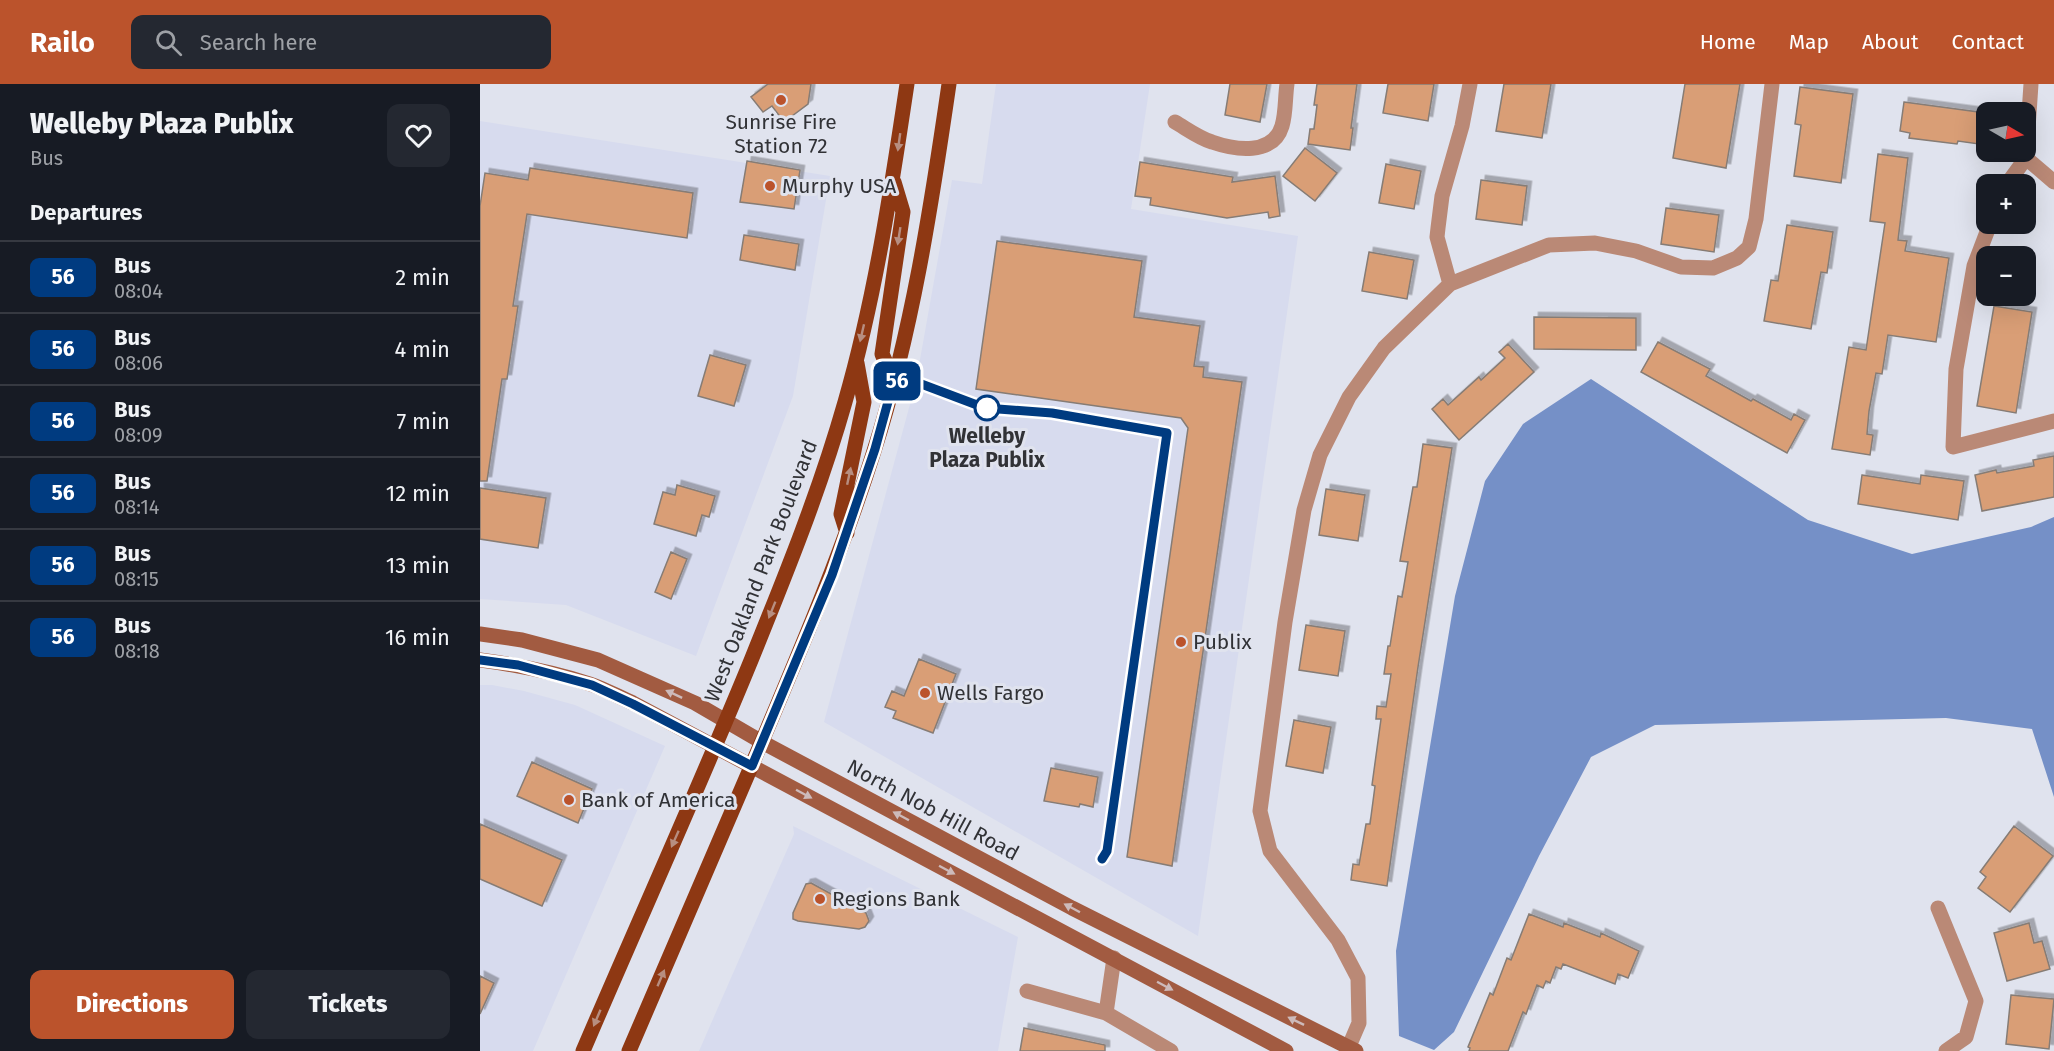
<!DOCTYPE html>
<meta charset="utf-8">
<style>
body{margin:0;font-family:"Fira Sans",sans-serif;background:#242831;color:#f1f3f6;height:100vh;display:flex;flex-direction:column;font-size:22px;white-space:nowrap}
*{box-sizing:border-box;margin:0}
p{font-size:20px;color:#9ea1a6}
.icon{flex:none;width:33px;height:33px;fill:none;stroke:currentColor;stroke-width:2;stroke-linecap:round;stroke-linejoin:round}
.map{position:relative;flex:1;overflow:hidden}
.drawer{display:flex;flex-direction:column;background:#171b24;width:480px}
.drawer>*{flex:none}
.badge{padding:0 12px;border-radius:9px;font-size:21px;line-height:39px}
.needle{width:39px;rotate:99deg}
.controls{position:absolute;left:1496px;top:18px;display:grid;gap:12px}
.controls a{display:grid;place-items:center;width:60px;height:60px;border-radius:12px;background:#171b24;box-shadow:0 6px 24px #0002;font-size:30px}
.map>.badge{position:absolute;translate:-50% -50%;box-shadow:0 0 0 3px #fff}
h2{padding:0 30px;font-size:22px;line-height:54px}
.round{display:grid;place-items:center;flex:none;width:63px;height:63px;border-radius:12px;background:#242831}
.head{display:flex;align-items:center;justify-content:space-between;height:102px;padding:0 30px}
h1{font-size:28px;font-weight:800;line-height:45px}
.button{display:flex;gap:12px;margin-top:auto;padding:12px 30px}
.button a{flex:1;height:69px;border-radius:12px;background:#bb532c;color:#fff;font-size:24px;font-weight:800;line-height:69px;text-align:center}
.button a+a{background:#242831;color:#f1f3f6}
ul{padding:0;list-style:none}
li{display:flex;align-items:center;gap:18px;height:72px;padding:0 30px;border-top:2px solid #363941}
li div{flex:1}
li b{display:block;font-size:22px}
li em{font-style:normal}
li .badge{min-width:66px;font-weight:700;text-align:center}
header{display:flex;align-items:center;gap:36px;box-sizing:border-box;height:84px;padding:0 30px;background:#bb532c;color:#fff}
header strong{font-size:28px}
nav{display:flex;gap:33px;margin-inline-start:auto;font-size:21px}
.search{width:420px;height:54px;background:#242831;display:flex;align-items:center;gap:15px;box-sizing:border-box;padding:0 21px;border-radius:12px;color:#9ea1a6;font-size:22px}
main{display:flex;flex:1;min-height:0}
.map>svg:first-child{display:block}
.built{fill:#d7dbee}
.water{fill:#7590c7}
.building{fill:#d99e76;stroke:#867c75;stroke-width:1.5;filter:url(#shadow)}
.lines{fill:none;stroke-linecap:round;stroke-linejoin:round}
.street{stroke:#ba8976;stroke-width:15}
.secondary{stroke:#a25b41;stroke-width:15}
.primary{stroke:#8e3813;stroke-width:15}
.oneway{fill:#b78e80}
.oneway2{fill:#cdbaba}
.line-casing{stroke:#fff;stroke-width:14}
.line{stroke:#003b80;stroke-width:9}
.poi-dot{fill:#bb532c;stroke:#e0e3ee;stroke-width:2}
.stop-dot{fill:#fff;stroke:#003b80;stroke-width:3}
.labels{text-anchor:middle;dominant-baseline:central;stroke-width:6;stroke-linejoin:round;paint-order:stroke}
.poi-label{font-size:21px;fill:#313236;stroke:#e0e3ee;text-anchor:start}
.stop-label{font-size:21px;font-weight:bold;fill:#313236;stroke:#e0e3ee}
.street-label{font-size:21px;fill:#313236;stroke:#e0e3ee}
</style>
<header>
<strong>Railo</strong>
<div class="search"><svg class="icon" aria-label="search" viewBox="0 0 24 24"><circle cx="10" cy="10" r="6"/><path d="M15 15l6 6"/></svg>Search here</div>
<nav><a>Home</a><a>Map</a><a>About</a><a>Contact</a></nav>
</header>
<main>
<section class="drawer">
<div class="head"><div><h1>Welleby Plaza Publix</h1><p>Bus</p></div><a class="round"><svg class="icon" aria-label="heart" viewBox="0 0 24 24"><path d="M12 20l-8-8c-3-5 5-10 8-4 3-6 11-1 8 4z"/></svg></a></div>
<h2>Departures</h2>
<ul>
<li><span class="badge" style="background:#003b80;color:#fff">56</span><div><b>Bus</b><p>08:04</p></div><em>2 min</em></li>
<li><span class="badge" style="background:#003b80;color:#fff">56</span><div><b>Bus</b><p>08:06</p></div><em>4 min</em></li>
<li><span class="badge" style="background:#003b80;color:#fff">56</span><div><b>Bus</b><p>08:09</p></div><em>7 min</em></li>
<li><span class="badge" style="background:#003b80;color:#fff">56</span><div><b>Bus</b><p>08:14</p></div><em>12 min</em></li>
<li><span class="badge" style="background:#003b80;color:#fff">56</span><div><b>Bus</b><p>08:15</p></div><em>13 min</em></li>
<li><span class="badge" style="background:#003b80;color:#fff">56</span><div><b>Bus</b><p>08:18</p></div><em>16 min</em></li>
</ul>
<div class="button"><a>Directions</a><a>Tickets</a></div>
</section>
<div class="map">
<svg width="1574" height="967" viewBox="0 0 1574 967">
<defs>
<filter id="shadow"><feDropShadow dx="4.5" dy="-4.5" stdDeviation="0" flood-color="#0004"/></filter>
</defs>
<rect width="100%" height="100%" fill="#e0e3ee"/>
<path class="built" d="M516 0H670L651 125 818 152 718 852 344 638 436 298 472 96 502 100Z
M0 37 350 92 313 312 216 572 86 521 0 515Z
M0 601H12L44 607 95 621 185 662 53 967H0Z
M313 742 538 853 518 967H219L314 750Z"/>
<path class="water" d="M1111 295 1328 436 1432 470 1551 443 1574 433V713L1552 645 1466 634 1175 641 1111 673 1059 772 974 948 954 966 919 952 916 867 975 512 1005 397 1043 340Z"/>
<path class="building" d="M288 0H331L328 20 304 38 292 22 283 28 271 13Z
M750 0H787L780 38 745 31Z
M837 0H877L871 44H873L870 66 828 60 830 45H834L837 21H834Z
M908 0H954L948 37 903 29Z
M1024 0H1071L1062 54 1016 47Z
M1205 0H1260L1246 84 1193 74Z
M1320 3 1373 10 1361 99 1314 92 1321 41 1315 40Z
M1424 18 1506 29V61L1478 57 1477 60 1429 54 1430 49 1420 47Z
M825 64 857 89 835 117 803 92Z
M1398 70 1428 74 1418 156 1427 157 1425 167 1469 174 1456 258 1408 251 1402 290 1396 289 1389 327 1387 350 1393 351 1390 371 1352 365 1369 263 1386 266 1405 139 1390 137Z
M267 77 320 86 314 125 260 118Z
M660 78 753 93 752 98 795 92 800 132 789 134 788 128 747 134 670 121 671 114 655 112Z
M906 80 941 87 934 125 899 119Z
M50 84 213 109 207 154 47 130 33 222H38L27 295H22L7 397H0V122L5 89 48 96Z
M1001 96 1047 102 1042 141 996 135Z
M1186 124 1239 131 1234 168 1181 160Z
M1307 141 1353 148 1347 189 1341 188 1331 245 1284 237 1291 196 1298 197Z
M264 151 319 160 315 186 260 176Z
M517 157 662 177 654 233 720 242 714 282 724 283 723 293 762 298 692 782 647 773 708 344 701 334 496 305Z
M889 168 934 176 927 215 882 207Z
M1514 222 1552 228 1536 329 1497 322Z
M1054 233 1156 234V266L1054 265Z
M1178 258 1230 285 1226 292 1271 317 1273 315 1311 336 1314 330 1325 336 1307 369 1161 288Z
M1028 260 1054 288 979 356 952 325 963 315 968 321 999 293 1001 296 1025 274 1019 268Z
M230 271 266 281 254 322 218 312Z
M943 360 972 364 938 583 907 802 871 796 873 780 879 781 886 740H890L895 702 892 701 901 635H896L897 622 906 623 911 590H904L908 562H910L918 512 922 513 928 478 920 477 933 403H937Z
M1574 372V413L1502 427 1495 391 1516 386 1517 389 1554 382 1553 376Z
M1382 391 1440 400 1441 391 1484 397 1478 436 1378 420Z
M197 401 235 412 229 433 222 431 216 452 174 440 183 408 195 411Z
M0 404 66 414 58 464 0 455Z
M846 405 885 411 878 457 839 451Z
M191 468 207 475 191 515 175 508Z
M826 541 865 547 858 592 819 586Z
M439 575 476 590 453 649 413 634 416 627 405 623 412 607 424 612Z
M814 636 851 643 843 689 806 682Z
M52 678 112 705 98 739 37 712Z
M571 684 618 693 613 723 600 720 599 723 564 717Z
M0 740 82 776 62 822 0 795Z
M1534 742 1573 772 1530 828 1498 804 1506 793 1500 788Z
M331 799 386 829 389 837 385 843 379 845 318 837 313 835V829L326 800Z
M1049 830 1083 843 1084 839 1120 853 1121 849 1159 867 1148 894 1138 890 1135 900 1083 880 1081 885 1076 883 1070 899 1066 897 1063 904 1057 901 1046 930 1043 928 1028 967H989L990 964 988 963 1010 909 1013 911 1027 874 1031 876Z
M1549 839 1554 859 1562 857 1570 885 1527 897 1514 849Z
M0 892 14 899 0 930Z
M1531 911 1574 915 1569 965 1526 960Z
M544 944 625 961V967H540Z"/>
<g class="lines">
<path class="street" d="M695 38C707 45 719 54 732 58 755 66 793 72 802 42 806 29 805 13 807 0
M1546 74 1551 0
M1527 100 1546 74 1574 98
M1510 140 1494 182 1476 285 1473 363 1574 337
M970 200 957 153 958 144 962 112 982 42 990 0
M1458 824 1496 917 1486 953 1466 967
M547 907 626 929 691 967
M626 929 634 874
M867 967 879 939 878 894 858 856 790 767 780 727 805 538 824 426 840 371 869 313 904 264 970 200 1069 161 1115 159 1156 167 1201 183 1233 184 1257 174 1269 163 1276 135 1292 0"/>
<path class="secondary" d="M0 550 42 556 118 576 215 619 282 658 592 824 876 967
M0 576C37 581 74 588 110 600 125 605 139 613 153 619L806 967"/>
<path class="primary" d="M414 98 423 128 402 270 414 296
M367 449 361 430 384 318 377 279
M103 967C159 836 218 706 272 574 306 490 340 406 365 318 395 214 411 107 427 0
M149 967C194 863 239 759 283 655 323 560 363 466 394 367 432 248 451 124 469 0"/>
</g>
<defs><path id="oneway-solid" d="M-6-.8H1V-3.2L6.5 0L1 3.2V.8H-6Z" transform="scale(1.5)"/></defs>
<g class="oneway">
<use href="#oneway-solid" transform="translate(419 58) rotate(98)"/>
<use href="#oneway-solid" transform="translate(419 152) rotate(99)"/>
<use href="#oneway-solid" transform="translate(382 249) rotate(103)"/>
<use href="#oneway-solid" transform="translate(369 392) rotate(-78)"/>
<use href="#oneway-solid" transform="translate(292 526) rotate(112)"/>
<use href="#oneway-solid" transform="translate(195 755) rotate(114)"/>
<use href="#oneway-solid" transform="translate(181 894) rotate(-67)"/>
<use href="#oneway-solid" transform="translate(117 934) rotate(113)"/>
</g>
<g class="oneway2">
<use href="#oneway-solid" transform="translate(194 610) rotate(-155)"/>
<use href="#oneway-solid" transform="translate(324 710) rotate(28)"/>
<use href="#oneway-solid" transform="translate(421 732) rotate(-152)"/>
<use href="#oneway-solid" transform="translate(467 786) rotate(28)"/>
<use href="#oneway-solid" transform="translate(592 824) rotate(-152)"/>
<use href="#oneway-solid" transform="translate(685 902) rotate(28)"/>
<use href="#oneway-solid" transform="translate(816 937) rotate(-154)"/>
</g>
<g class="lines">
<g class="line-casing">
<path id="line" d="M0 576 38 581 112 601 153 620 272 682 352 491 395 365 414 296 436 298 505 324 572 329 687 349 627 767 622 775"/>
</g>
<use href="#line" class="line"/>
</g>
<g class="poi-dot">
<circle cx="301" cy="16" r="6"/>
<circle cx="290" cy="102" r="6"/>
<circle cx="701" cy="558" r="6"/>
<circle cx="445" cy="609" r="6"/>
<circle cx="89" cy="716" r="6"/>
<circle cx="340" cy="815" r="6"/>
</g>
<circle class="stop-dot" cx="507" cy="324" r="12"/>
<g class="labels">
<g class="poi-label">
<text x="301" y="38" text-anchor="middle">Sunrise Fire<tspan x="301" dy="24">Station 72</tspan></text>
<text x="302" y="102">Murphy USA</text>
<text x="713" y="558">Publix</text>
<text x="457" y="609">Wells Fargo</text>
<text x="101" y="716">Bank of America</text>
<text x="352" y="815">Regions Bank</text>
</g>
<g class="stop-label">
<text x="507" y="352">Welleby<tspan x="507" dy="24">Plaza Publix</tspan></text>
</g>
<g class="street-label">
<text transform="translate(281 487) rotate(-69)">West Oakland Park Boulevard</text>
<text transform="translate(453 726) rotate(28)">North Nob Hill Road</text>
</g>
</g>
</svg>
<div class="controls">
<a><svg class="needle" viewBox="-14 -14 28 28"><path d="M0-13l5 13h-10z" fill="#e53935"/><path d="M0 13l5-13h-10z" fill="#9ea1a6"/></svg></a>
<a>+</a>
<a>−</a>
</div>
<b class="badge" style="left:417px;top:297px;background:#003b80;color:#fff">56</b>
</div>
</main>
